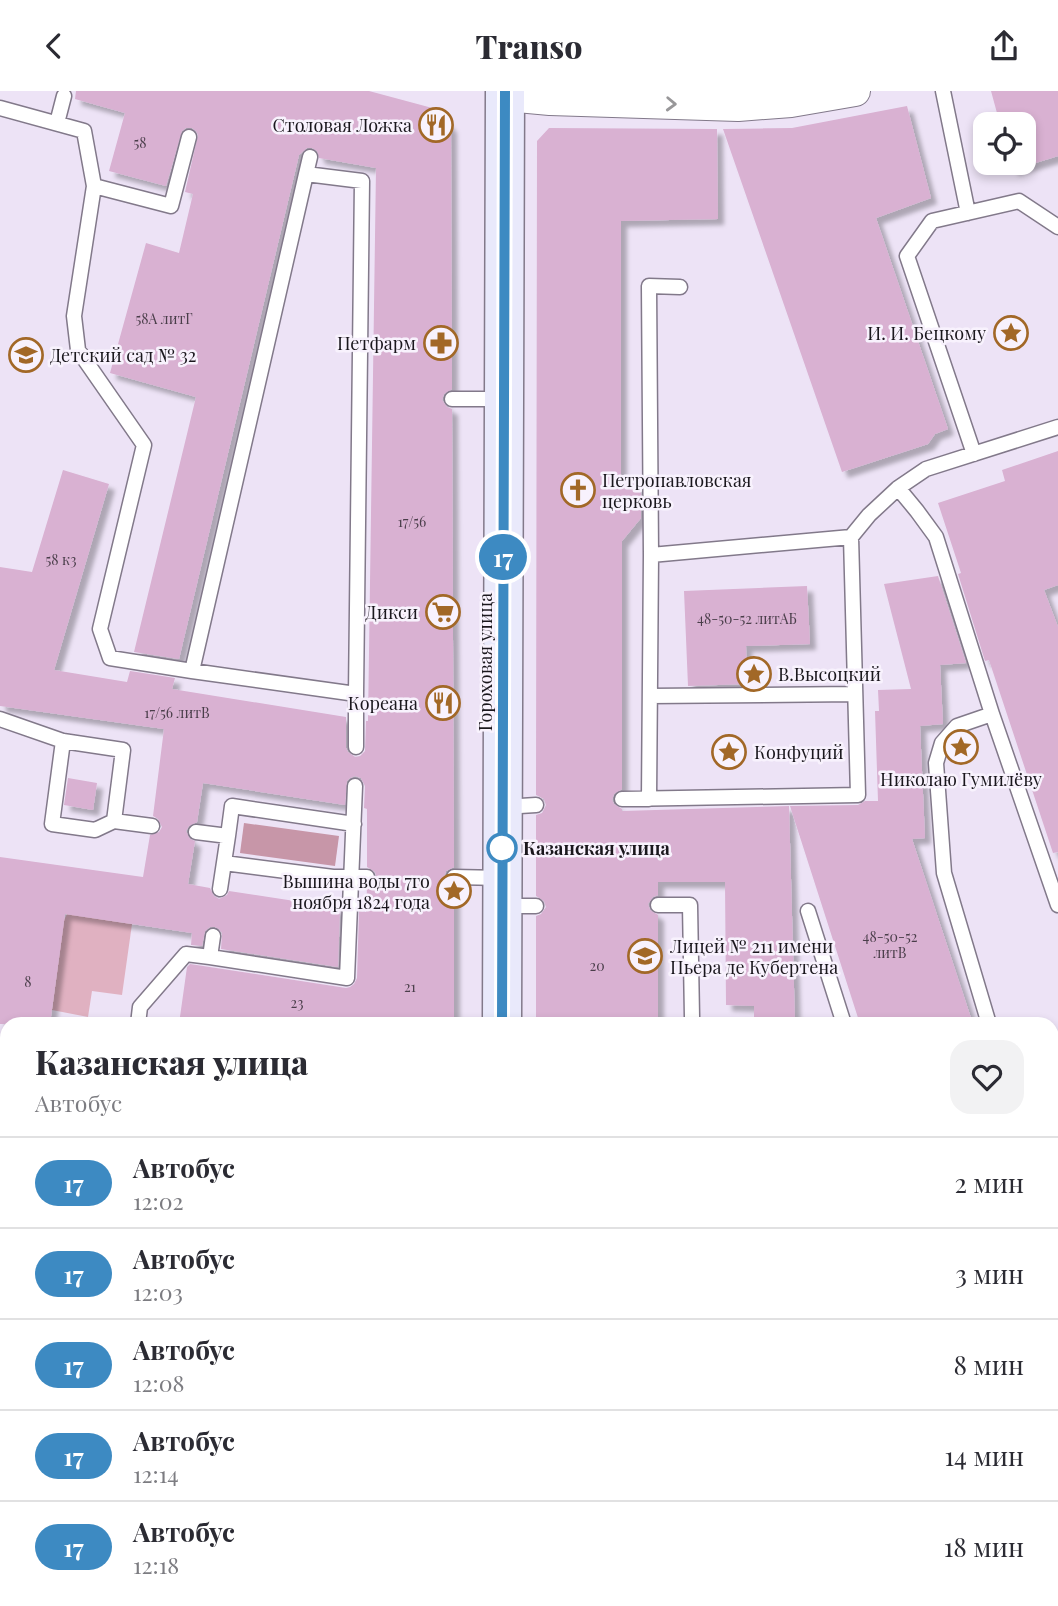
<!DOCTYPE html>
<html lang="ru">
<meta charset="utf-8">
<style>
body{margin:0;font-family:"Playfair Display",serif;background:#f2f2f3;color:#2b2b33;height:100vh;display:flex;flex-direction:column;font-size:26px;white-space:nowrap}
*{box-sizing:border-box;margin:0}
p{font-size:23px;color:#7c7c81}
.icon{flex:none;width:38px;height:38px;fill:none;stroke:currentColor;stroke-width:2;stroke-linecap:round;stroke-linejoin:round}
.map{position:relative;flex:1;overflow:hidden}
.panel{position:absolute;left:0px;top:926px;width:1059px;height:590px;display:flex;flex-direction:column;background:#fff;border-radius:21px 21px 0 0;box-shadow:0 4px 10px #0003}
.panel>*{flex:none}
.badge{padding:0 14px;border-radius:23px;font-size:24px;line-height:46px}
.tools{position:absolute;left:973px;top:21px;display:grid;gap:14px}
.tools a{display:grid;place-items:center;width:63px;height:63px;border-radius:14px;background:#fff;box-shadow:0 4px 10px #0003;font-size:35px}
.map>.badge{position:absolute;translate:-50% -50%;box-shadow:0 0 0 4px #fff}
.round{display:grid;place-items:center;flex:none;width:74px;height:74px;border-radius:21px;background:#f2f2f3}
.headline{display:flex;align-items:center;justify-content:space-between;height:119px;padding:0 35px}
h1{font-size:33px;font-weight:800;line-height:52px}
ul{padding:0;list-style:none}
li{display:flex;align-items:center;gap:21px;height:91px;padding:0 35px;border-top:2px solid #e1e1e2}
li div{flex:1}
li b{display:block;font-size:26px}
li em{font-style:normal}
li .badge{min-width:77px;font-weight:700;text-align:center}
header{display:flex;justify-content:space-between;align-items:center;height:91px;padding:0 35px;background:#fff;font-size:32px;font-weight:800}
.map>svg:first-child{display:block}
.green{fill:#e0b1c1}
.forest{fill:#c796a8}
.building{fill:#d9b1d2;filter:url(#shadow)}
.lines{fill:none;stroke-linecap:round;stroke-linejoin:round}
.lane-casing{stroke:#82798a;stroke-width:17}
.street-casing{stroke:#82798a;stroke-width:32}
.secondary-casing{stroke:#82798a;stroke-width:41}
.lane{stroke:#fff;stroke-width:14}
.street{stroke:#fff;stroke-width:30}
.secondary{stroke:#e9e9fb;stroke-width:38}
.oneway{stroke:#989799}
.line-casing{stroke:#fff;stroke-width:16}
.line{stroke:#3d8ac2;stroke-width:10}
.stop-dot{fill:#fff;stroke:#3d8ac2;stroke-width:3.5}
.labels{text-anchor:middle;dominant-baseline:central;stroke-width:5;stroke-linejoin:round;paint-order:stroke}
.number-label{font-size:14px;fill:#4a3e4a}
.poi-label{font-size:18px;fill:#1a171d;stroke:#f8f2fd;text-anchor:end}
.street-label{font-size:18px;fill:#1a171d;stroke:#f8f2fd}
.stop-label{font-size:18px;font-weight:bold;fill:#1a171d;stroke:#f8f2fd;text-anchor:start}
</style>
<header><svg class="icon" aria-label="back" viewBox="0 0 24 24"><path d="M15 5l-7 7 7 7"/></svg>Transo<svg class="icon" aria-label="share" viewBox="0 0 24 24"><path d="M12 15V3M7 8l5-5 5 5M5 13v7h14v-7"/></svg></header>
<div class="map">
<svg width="1058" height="1515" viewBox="0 0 1058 1515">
<defs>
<filter id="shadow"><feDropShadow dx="6" dy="6" stdDeviation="2" flood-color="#0004"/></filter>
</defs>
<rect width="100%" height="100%" fill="#ede3f6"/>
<path class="green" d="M67 823 132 833 122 904 92 900 88 926 52 919 64 829Z"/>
<path class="forest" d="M244 732 339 745 335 775 240 762Z"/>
<path class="building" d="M76 0H369L436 18 451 36 452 298 444 303 442 309 447 316 452 318 454 776 446 780 444 786 448 794 454 796V933H179L187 876 190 873 346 897 350 896 354 893 357 887 359 820 366 821 367 796 372 794 377 787 375 781 367 776V718L364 717 365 695 361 687 355 685 350 687 347 690 345 714 203 692 197 731 189 735 186 740 190 748 195 750 188 793 210 797 214 805 219 808 227 804 229 800 340 817 338 876 221 858 222 842 219 838 215 836H210L205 840 202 855 191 854 192 842 65 823 50 933H0V766L143 786 150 744 159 741 162 736 158 728 153 725 164 638 0 615V476L32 481 63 379 109 393 54 579 127 591 130 580 175 587 172 598 346 626V657L348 661 355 666 360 665 365 660 366 630H368L376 77 319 67 317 60 312 57H307L299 64 179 568 134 561 196 306 110 282 146 152 179 162 193 103 185 101 198 44 196 40 192 37H186L182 40 166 95 109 80 125 22 75 8Z
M991 0H1058V65L1013 79 1011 72H1024V33H1000Z
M907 15 931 107 876 127 948 338 935 343 928 353 842 381 723 38 792 37Z
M549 37 717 38 718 128 621 130V388L633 392 641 402V427L622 450V698L614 703 612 709 614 713 622 718V720L789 715 795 933H754V915L726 914 725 791H658V804L653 806 648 813 650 819 658 824V933H536V825L541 823 546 816 544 810 536 805V724L542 722 546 714 544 708 536 704 537 50Z
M1058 360V494L1044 499 1058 536V761L1053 762 989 569 985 570 958 483 961 482 938 412 1005 390 1002 379Z
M938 485 966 572 940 574 943 633 920 635 925 747 912 748 973 933H860L790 715 858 714 865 710H878L875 620H879L878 599 911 598 884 493Z
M807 495 810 553 746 555 747 593 688 595 684 500Z
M68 687 97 692 93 719 64 714Z"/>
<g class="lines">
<g class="lane-casing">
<path id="lane" d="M943 0 968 122
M0 17 84 40 94 95 171 115 189 46
M57 32 64 5
M306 83 310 66
M94 95 74 225 78 259 144 354 100 538 110 567 192 580 356 603V656
M680 196 649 195 651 464 851 446 869 424 898 397 926 378 1058 336
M452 308H485
M974 363 907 165 932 130 1019 110 1058 136
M898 397 917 420 936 446 992 623 1058 814
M192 580 306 83 362 90 356 603
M650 605 855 603
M0 628 63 650 123 659 114 730
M63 650 52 733 95 739 114 730 152 735
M622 708 858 704 851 446
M649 708 651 464
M502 716 536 714
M196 741 228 745 220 798
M228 745 232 715 354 733
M224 772 333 786H367
M454 786 502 787
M658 814H690L692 926
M504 815H536
M808 820 844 933
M210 866 347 887 355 695
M138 933 140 916 186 863 210 866 213 845
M989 933 944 782 936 672 942 652 957 635 992 623
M1052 1022 1058 1026
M1052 1132 1058 1134
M1052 1345 1058 1331
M631 1513 651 1515
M311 1515 312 1508
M699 1515 700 1508"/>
</g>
<g class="street-casing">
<path id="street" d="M505 5 550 9 738 15 791 11 855 0"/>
</g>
<g class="secondary-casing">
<path id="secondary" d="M502 933 505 0
M0 1294 7 1295
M1052 1456 1058 1457
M499 1515V1508"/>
</g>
<use href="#lane" class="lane"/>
<use href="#street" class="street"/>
<use href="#secondary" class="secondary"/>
</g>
<defs><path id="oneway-chevron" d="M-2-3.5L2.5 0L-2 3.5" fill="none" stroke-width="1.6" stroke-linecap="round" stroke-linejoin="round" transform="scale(1.75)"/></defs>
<use class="oneway" href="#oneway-chevron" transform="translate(671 13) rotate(2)"/>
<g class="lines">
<g class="line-casing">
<path id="line" d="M502 933 505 0"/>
</g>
<use href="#line" class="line"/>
</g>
<defs>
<g id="restaurant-ring" transform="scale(1.75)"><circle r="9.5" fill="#f8f2fd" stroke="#a26827" stroke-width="1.5"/><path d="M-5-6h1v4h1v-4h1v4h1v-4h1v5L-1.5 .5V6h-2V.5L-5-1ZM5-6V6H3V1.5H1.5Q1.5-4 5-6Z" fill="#a26827"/></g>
<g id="sight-ring" transform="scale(1.75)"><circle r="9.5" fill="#f8f2fd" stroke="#a26827" stroke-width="1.5"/><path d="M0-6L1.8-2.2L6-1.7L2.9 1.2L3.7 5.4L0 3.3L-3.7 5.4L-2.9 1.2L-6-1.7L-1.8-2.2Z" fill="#a26827"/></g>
<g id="pharmacy-ring" transform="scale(1.75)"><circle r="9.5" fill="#f8f2fd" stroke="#a26827" stroke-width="1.5"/><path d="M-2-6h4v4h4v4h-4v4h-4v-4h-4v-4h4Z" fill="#a26827"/></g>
<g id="school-ring" transform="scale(1.75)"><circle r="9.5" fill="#f8f2fd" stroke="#a26827" stroke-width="1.5"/><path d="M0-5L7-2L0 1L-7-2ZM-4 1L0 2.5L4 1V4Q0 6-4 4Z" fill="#a26827"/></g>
<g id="church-ring" transform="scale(1.75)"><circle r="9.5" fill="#f8f2fd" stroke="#a26827" stroke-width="1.5"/><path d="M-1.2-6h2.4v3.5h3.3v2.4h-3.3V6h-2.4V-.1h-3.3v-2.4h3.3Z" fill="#a26827"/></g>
<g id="supermarket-ring" transform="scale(1.75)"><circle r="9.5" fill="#f8f2fd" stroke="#a26827" stroke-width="1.5"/><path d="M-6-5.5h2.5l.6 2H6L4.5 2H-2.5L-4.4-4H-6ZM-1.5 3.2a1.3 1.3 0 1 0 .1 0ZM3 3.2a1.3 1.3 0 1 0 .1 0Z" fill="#a26827"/></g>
</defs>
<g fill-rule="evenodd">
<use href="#restaurant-ring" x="436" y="34"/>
<use href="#sight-ring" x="1011" y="242"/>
<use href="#pharmacy-ring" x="441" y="252"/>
<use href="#school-ring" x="26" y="264"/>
<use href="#church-ring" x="578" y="399"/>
<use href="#supermarket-ring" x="443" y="521"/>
<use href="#sight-ring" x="754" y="583"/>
<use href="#restaurant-ring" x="443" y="612"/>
<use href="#sight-ring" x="961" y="656"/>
<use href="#sight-ring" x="729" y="661"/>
<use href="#sight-ring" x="454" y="800"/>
<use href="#school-ring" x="645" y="865"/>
</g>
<circle class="stop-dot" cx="502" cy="757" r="14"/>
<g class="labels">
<g class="number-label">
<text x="140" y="51">58</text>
<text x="164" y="227">58А литГ</text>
<text x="412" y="430">17/56</text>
<text x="61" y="468">58 к3</text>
<text x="747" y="527">48-50-52 литАБ</text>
<text x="177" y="621">17/56 литВ</text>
<text x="890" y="845">48-50-52<tspan x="890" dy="16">литВ</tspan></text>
<text x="597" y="874">20</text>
<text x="28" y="890">8</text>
<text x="410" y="895">21</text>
<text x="297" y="911">23</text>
</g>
<g class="poi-label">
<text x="412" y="34">Столовая Ложка</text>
<text x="986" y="242">И. И. Бецкому</text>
<text x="416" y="252">Петфарм</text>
<text x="50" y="264" text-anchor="start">Детский сад № 32</text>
<text x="602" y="389" text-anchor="start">Петропавловская<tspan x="602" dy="21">церковь</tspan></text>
<text x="418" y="521">Дикси</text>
<text x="778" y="583" text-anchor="start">В.Высоцкий</text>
<text x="418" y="612">Кореана</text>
<text x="754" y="661" text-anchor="start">Конфуций</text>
<text x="961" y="688" text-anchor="middle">Николаю Гумилёву</text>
<text x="430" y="790">Вышина воды 7го<tspan x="430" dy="21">ноября 1824 года</tspan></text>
<text x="670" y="855" text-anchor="start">Лицей № 211 имени<tspan x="670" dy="21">Пьера де Кубертена</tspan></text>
</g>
<g class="street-label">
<text transform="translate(485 571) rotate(-90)">Гороховая улица</text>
</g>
<g class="stop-label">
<text x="523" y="757">Казанская улица</text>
</g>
</g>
</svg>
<div class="tools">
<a><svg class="icon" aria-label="locate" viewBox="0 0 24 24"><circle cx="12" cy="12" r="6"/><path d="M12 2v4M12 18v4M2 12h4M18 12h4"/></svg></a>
</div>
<b class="badge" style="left:503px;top:466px;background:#3d8ac2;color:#fff">17</b>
<section class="panel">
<div class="headline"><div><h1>Казанская улица</h1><p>Автобус</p></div><a class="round"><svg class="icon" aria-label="heart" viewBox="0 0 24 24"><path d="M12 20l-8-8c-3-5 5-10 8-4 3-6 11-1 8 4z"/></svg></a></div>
<ul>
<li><span class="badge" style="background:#3d8ac2;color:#fff">17</span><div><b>Автобус</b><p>12:02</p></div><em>2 мин</em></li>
<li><span class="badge" style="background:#3d8ac2;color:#fff">17</span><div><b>Автобус</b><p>12:03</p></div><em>3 мин</em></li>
<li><span class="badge" style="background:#3d8ac2;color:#fff">17</span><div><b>Автобус</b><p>12:08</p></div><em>8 мин</em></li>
<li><span class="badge" style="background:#3d8ac2;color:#fff">17</span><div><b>Автобус</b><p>12:14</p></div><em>14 мин</em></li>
<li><span class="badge" style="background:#3d8ac2;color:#fff">17</span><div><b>Автобус</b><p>12:18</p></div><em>18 мин</em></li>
</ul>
</section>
</div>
